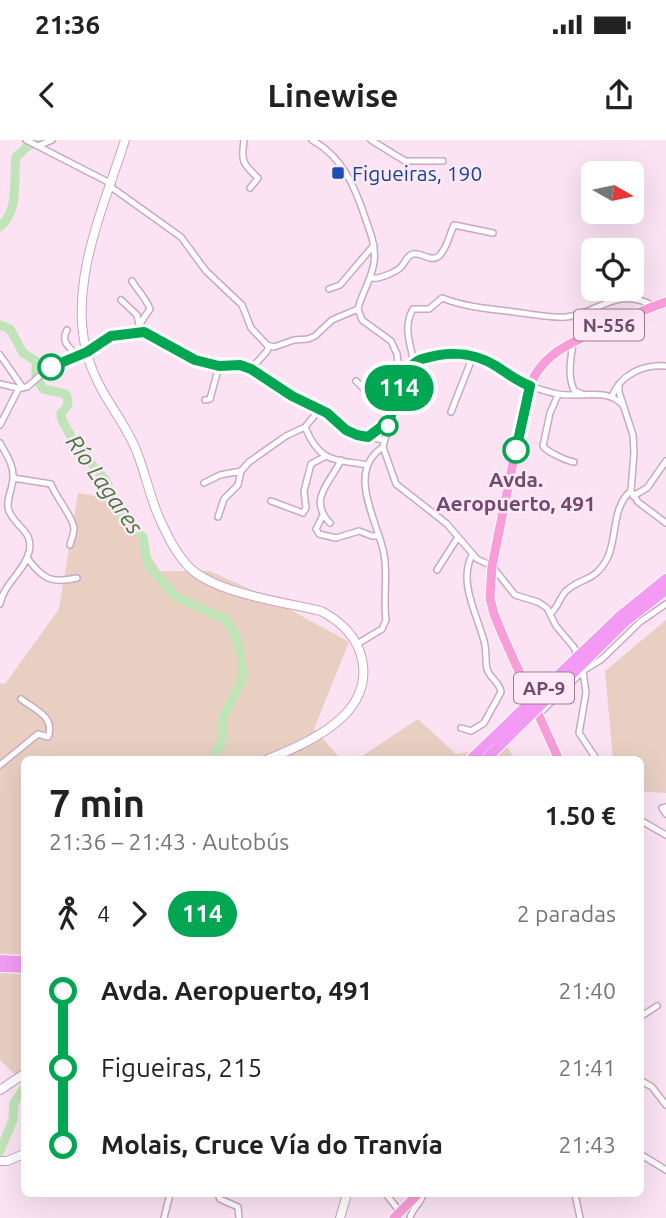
<!DOCTYPE html>
<html lang="es">
<meta charset="utf-8">
<style>
body{margin:0;font-family:Ubuntu,sans-serif;background:#f2f2f2;color:#222;height:100vh;display:flex;flex-direction:column;font-size:26px;white-space:nowrap}
*{box-sizing:border-box;margin:0}
p{font-size:23px;color:#767676}
.icon{flex:none;width:38px;height:38px;fill:none;stroke:currentColor;stroke-width:2;stroke-linecap:round;stroke-linejoin:round}
.map{position:relative;flex:1;overflow:hidden}
.panel{position:absolute;left:21px;top:616px;width:623px;height:441px;display:flex;flex-direction:column;background:#fff;border-radius:10px;box-shadow:0 7px 28px #0002}
.panel>*{flex:none}
.badge{padding:0 14px;border-radius:23px;font-size:24px;line-height:46px}
.needle{width:46px;rotate:99deg}
.tools{position:absolute;left:581px;top:21px;display:grid;gap:14px}
.tools a{display:grid;place-items:center;width:63px;height:63px;border-radius:10px;background:#fff;box-shadow:0 7px 28px #0002;font-size:35px}
.map>.badge{position:absolute;translate:-50% -50%;box-shadow:0 0 0 4px #fff}
.legs{display:flex;align-items:center;gap:10px;height:77px;padding:0 28px;font-size:23px}
.legs p{margin-inline-start:auto}
.headline{display:flex;align-items:center;justify-content:space-between;height:119px;padding:0 28px}
h1{font-size:38px;font-weight:700;line-height:52px}
ul{padding:0 28px;list-style:none}
li{display:flex;align-items:center;gap:24px;height:77px;font-size:26px}
li i{display:grid;place-items:center;width:10px;height:100%;margin:0 9px;background:currentColor}
li i::after{content:'';width:18px;height:18px;margin:-9px;border:5px solid;border-radius:50%;background:#fff}
li p{margin-inline-start:auto}
li:first-child i{background:linear-gradient(#0000 50%,currentColor 0)}
li:last-child i{background:linear-gradient(currentColor 50%,#0000 0)}
.status{display:flex;justify-content:space-between;align-items:center;height:49px;padding:0 35px;background:#fff;direction:ltr}
.status svg{height:19px;fill:currentColor}
header{display:flex;justify-content:space-between;align-items:center;height:91px;padding:0 28px;background:#fff;font-size:32px;font-weight:700}
.map>svg:first-child{display:block}
.green{fill:#e8cfc2}
.lines{fill:none;stroke-linecap:round;stroke-linejoin:round}
.river{stroke:#bee4b8;stroke-width:9}
.street-casing{stroke:#c9a8c4;stroke-width:8}
.secondary-casing{stroke:#caa3c4;stroke-width:10}
.primary-casing{stroke:#fff;stroke-width:11}
.highway-casing{stroke:#fff;stroke-width:12}
.street{stroke:#fff;stroke-width:5}
.secondary{stroke:#fff;stroke-width:8}
.primary{stroke:#f89dd8;stroke-width:9}
.highway{stroke:#f39bf4;stroke-width:10}
.highway-bridge-casing{stroke:#fff;stroke-width:12;stroke-linecap:butt}
.highway-bridge{stroke:#f39bf4;stroke-width:10}
.line-1-casing{stroke:#fff;stroke-width:16}
.line-1{stroke:#00a651;stroke-width:10}
.transit-dot{fill:#1a4fb4;stroke:#ffe9f7;stroke-width:2.5}
.stop-1-dot{fill:#fff;stroke:#00a651;stroke-width:3.5}
.labels{text-anchor:middle;dominant-baseline:central;stroke-width:5;stroke-linejoin:round;paint-order:stroke}
.shield{fill:#ffe9f7;stroke:#9d7a98;stroke-width:2}
.shield-label{font-size:19px;font-weight:bold;fill:#734a6f}
.transit-label{font-size:21px;fill:#164399;stroke:#ffe9f7;text-anchor:start}
.stop-label{font-size:21px;font-weight:bold;fill:#734a6f;stroke:#ffe9f7}
.water-label{font-size:23px;font-style:italic;fill:#44783e;stroke:#ffe9f7}
</style>
<div class="status"><b>21:36</b><svg viewBox="0 0 49 12"><path d="M0 12V9h3v3zM5 12V6h3v6zM10 12V3h3v9zM15 12V0h3v12zM26 1h20v11H26zM47 4h2v5h-2z"/></svg></div>
<header><svg class="icon" aria-label="back" viewBox="0 0 24 24"><path d="M15 5l-7 7 7 7"/></svg>Linewise<svg class="icon" aria-label="share" viewBox="0 0 24 24"><path d="M12 15V3M7 8l5-5 5 5M5 13v7h14v-7"/></svg></header>
<div class="map">
<svg width="666" height="1078" viewBox="0 0 666 1078">
<rect width="100%" height="100%" fill="#fbe3f3"/>
<path class="green" d="M78 353 113 359 160 431H210L265 456 349 502 314 589 341 619 24 620V943L0 920V543L5 544 59 469Z
M666 480V653L641 651 640 620 613 619 605 531Z
M418 579 456 614 507 607 515 619 356 620Z"/>
<g class="lines">
<path class="river" d="M0 87C20 69 13 40 16 17L28 6 42 0
M0 185 10 189 23 213 36 221V236L43 249 66 254C69 263 69 266 61 273L62 280 77 307 107 342 118 372 143 397 147 421 151 429 176 457 226 480 235 494 241 514 243 538 223 578 222 604 216 611 213 620
M0 1011 13 980 14 963 24 948"/>
<g class="street-casing">
<path id="street" d="M26 0 112 44
M244 0C241 21 242 23 258 38L250 48
M312 0C343 17 355 47 366 80 371 94 376 107 374 122 372 139 362 152 358 169L362 180 391 201 397 214 400 241 383 307 396 344 447 384 477 419 492 426 515 455 538 462 547 468 556 486 573 506 578 515
M371 0 405 21H443
M38 6 52 0
M111 47 181 97 206 131 242 165 251 188 267 205 274 207 294 200 308 199 315 196 332 180 358 169
M371 138C378 140 396 132 401 127 406 122 406 116 413 114 422 112 431 123 439 116 448 107 449 95 454 85L493 93
M132 141C138 151 146 158 150 169L139 185V192
M329 149 340 145 374 105
M121 160 137 175 139 185
M67 190C60 202 70 208 78 216
M573 203C571 219 567 235 574 250L584 255
M0 215 23 248
M414 222C410 204 403 186 413 169H429L442 158C468 168 494 169 522 173 536 175 551 178 566 177 599 174 615 145 654 166
M251 229 267 211 269 206
M400 234C409 232 409 225 416 221 427 215 447 212 459 213 482 215 498 229 517 240 528 246 541 250 553 253 575 260 609 245 624 267
M356 241 370 255 395 261
M0 244 18 248 27 247 49 228 87 212 105 199 135 192H144L195 220 219 226H244L292 256 327 273 351 293 383 300
M619 244V252L633 295 634 313 631 351 638 362 666 383
M558 255 550 273 543 306C547 312 567 321 574 322
M612 256C621 234 644 224 666 226
M205 260 210 259 219 226
M451 272 473 216
M0 285 19 248
M305 287C320 323 333 319 368 325
M369 296 381 287 388 286
M0 303C6 314 14 325 13 338 13 349 5 360 9 371 16 388 34 391 29 412 24 432 4 443 0 464
M13 338 51 344C55 356 73 377 74 388 74 394 71 400 70 405
M204 343 220 335 241 331
M633 356 647 348 666 321
M271 361 303 373 306 368 304 351 311 324 326 316
M323 375 316 389 319 394 336 398 359 391 372 396H378
M218 377 224 359 238 345 241 331 249 322 286 296 305 287 320 269
M330 383C307 359 331 342 341 320
M27 418C43 439 51 444 77 438
M437 430 458 397
M551 473C558 467 560 457 566 451 582 436 594 444 608 417 617 397 612 366 631 351
M357 504 382 489 386 480C383 458 388 435 384 414 378 381 345 332 383 307
M582 524 586 553 579 593 597 620
M539 574 584 530 602 519 640 482 666 464
M461 588 471 591 484 583 501 552C500 542 490 539 487 529 485 520 487 511 484 501 477 474 458 442 472 415
M0 625 38 594 48 597C56 577 34 569 21 559
M666 667 662 668 666 674
M640 680 666 695
M640 877 657 866
M640 940 652 947 666 965
M640 1014 666 1030
M218 1054 220 1059 238 1067 239 1078
M386 1054 400 1072
M575 1054 580 1078
M164 1078 170 1054
M410 1078C412 1068 421 1064 423 1054"/>
</g>
<g class="secondary-casing">
<path id="secondary" d="M125 0C102 73 60 160 95 236 106 262 126 284 136 310 145 331 149 354 158 375 166 393 176 415 191 429 219 454 284 462 321 471 340 481 357 497 362 519 374 575 308 603 266 620
M0 950 24 934
M0 1021H7L24 1014
M340 1078 347 1054"/>
</g>
<g class="primary-casing">
<path id="primary" d="M559 620 503 496 494 474 490 458 492 426 527 254C538 215 571 202 606 187 626 178 645 169 666 162
M394 1078 418 1054"/>
</g>
<g class="highway-casing">
<path id="highway" d="M619 477 666 439
M626 481 666 450
M0 820 24 821
M0 827 24 828"/>
</g>
<use href="#street" class="street"/>
<use href="#secondary" class="secondary"/>
<use href="#primary" class="primary"/>
<use href="#highway" class="highway"/>
<g class="highway-bridge-casing">
<path id="highway-bridge" d="M470 620 619 477
M485 620 626 481"/>
</g>
<use href="#highway-bridge" class="highway-bridge"/>
</g>
<g class="lines">
<g class="line-1-casing">
<path id="line-1" d="M51 227 87 212 111 196 144 192 195 220 219 226 240 225 251 229 292 256 327 273 346 290 357 295 368 297 381 287 388 286 397 255 400 234C410 231 412 222 422 219 448 211 472 211 496 226 507 233 517 241 530 246L516 310"/>
</g>
<use href="#line-1" class="line-1"/>
</g>
<rect class="transit-dot" x="331" y="26" width="14" height="14" rx="3.5"/>
<g class="stop-1-dot">
<circle cx="51" cy="227" r="12"/>
<circle cx="388" cy="286" r="9"/>
<circle cx="516" cy="310" r="12"/>
</g>
<g class="labels">
<g class="shield">
<rect x="574" y="169.5" width="70" height="31" rx="5"/>
<rect x="514" y="532.5" width="60" height="31" rx="5"/>
</g>
<g class="shield-label">
<text x="609" y="185">N-556</text>
<text x="544" y="548">AP-9</text>
</g>
<g class="transit-label">
<text x="352" y="33">Figueiras, 190</text>
</g>
<g class="stop-label">
<text x="516" y="339">Avda.<tspan x="516" dy="24">Aeropuerto, 491</tspan></text>
</g>
<g class="water-label">
<text transform="translate(105 344) rotate(55)">Río Lagares</text>
</g>
</g>
</svg>
<div class="tools">
<a><svg class="needle" viewBox="-14 -14 28 28"><path d="M0-13l5 13h-10z" fill="#e53935"/><path d="M0 13l5-13h-10z" fill="#767676"/></svg></a>
<a><svg class="icon" aria-label="locate" viewBox="0 0 24 24"><circle cx="12" cy="12" r="6"/><path d="M12 2v4M12 18v4M2 12h4M18 12h4"/></svg></a>
</div>
<b class="badge" style="left:399px;top:248px;background:#00a651;color:#fff">114</b>
<section class="panel">
<div class="headline"><div><h1>7 min</h1><p>21:36 – 21:43 · Autobús</p></div><b>1.50 €</b></div>
<div class="legs"><svg class="icon" aria-label="walk" viewBox="0 0 24 24"><circle cx="13" cy="4" r="2"/><path d="M13 8l-2 6 4 7M11 14l-3 7M7 12l3-4h3l4 4"/></svg>4<svg class="icon" aria-label="forward" viewBox="0 0 24 24"><path d="M9 5l7 7-7 7"/></svg><b class="badge" style="background:#00a651;color:#fff">114</b><p>2 paradas</p></div>
<ul>
<li><i style="color:#00a651"></i><b>Avda. Aeropuerto, 491</b><p>21:40</p></li>
<li><i style="color:#00a651"></i><span>Figueiras, 215</span><p>21:41</p></li>
<li><i style="color:#00a651"></i><b>Molais, Cruce Vía do Tranvía</b><p>21:43</p></li>
</ul>
</section>
</div>
